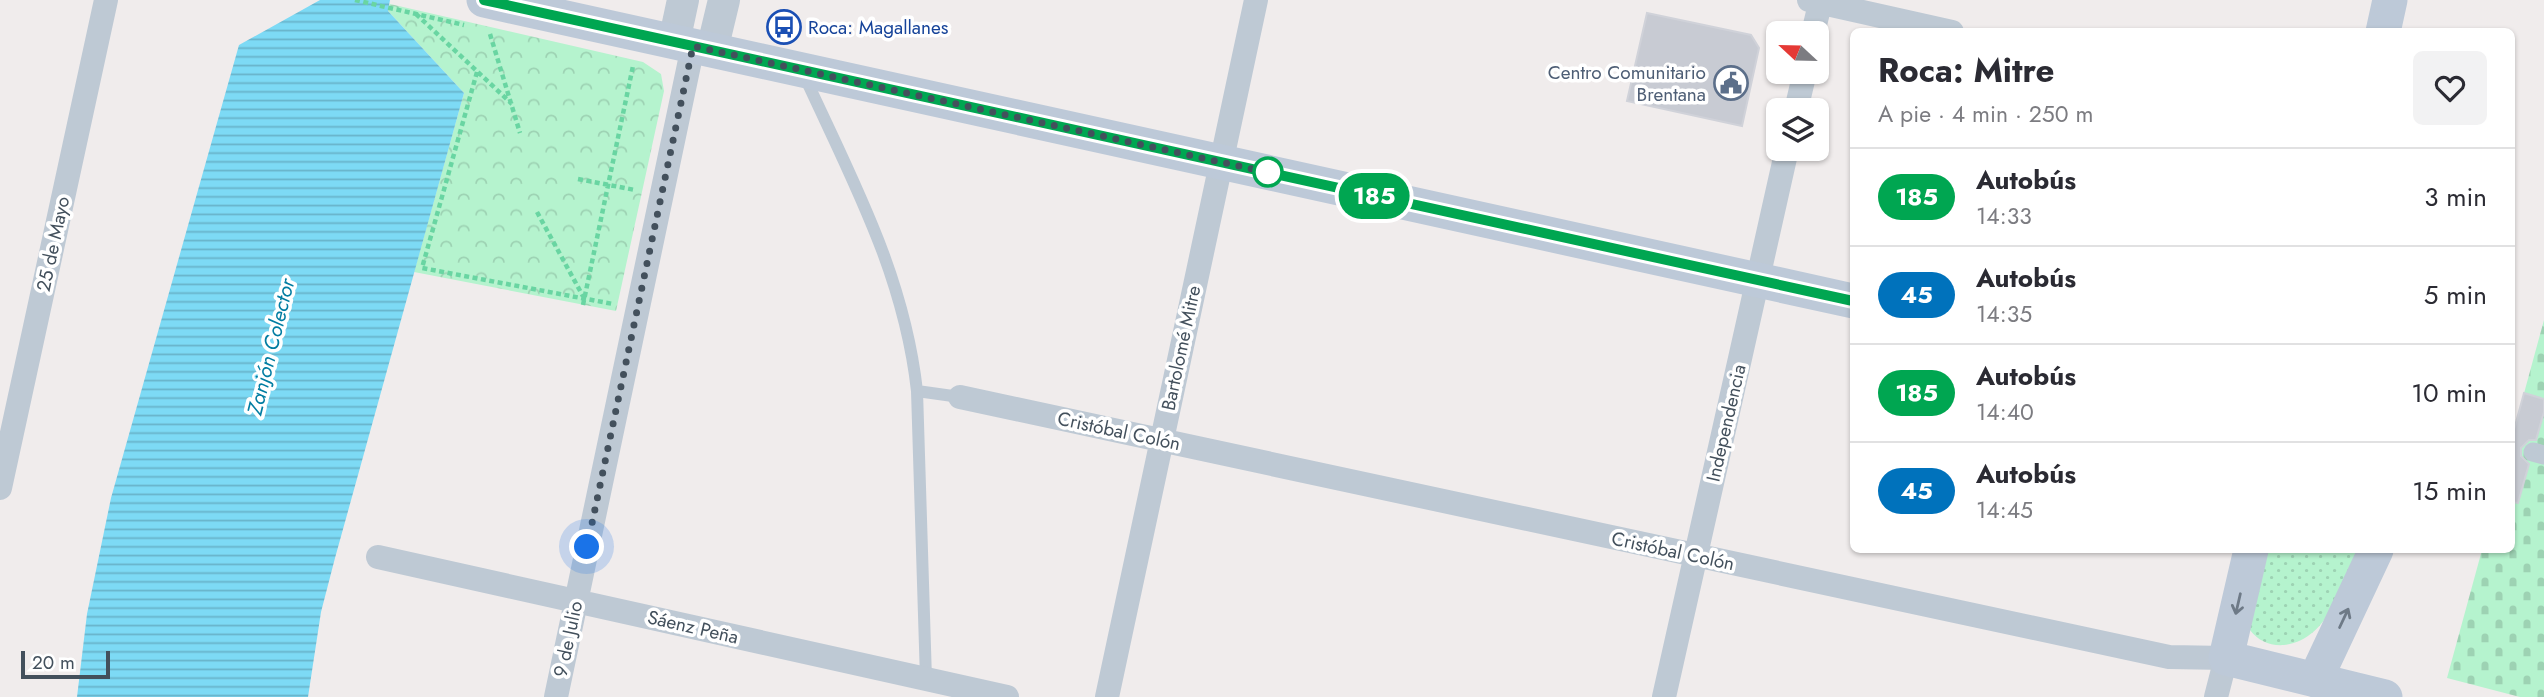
<!DOCTYPE html>
<html lang="es">
<meta charset="utf-8">
<style>
body{margin:0;font-family:Jost,sans-serif;background:#f2f2f3;color:#2b2b33;height:100vh;display:flex;flex-direction:column;font-size:26px;white-space:nowrap}
*{box-sizing:border-box;margin:0}
p{font-size:23px;color:#7c7c81}
.icon{flex:none;width:38px;height:38px;fill:none;stroke:currentColor;stroke-width:2;stroke-linecap:round;stroke-linejoin:round}
.map{position:relative;flex:1;overflow:hidden}
.side{position:absolute;left:1850px;top:28px;width:665px;height:525px;display:flex;flex-direction:column;background:#fff;border-radius:10px;box-shadow:0 2px 5px #0004}
.side>*{flex:none}
.badge{padding:0 14px;border-radius:23px;font-size:24px;line-height:46px}
.needle{width:46px;rotate:292deg}
.tools{position:absolute;left:1766px;top:21px;display:grid;gap:14px}
.tools a{display:grid;place-items:center;width:63px;height:63px;border-radius:10px;background:#fff;box-shadow:0 2px 5px #0004;font-size:35px}
.scale{position:absolute;left:21px;bottom:18px;width:89px;box-sizing:border-box;padding-left:7px;border:4px solid #43505c;border-top:0;font-size:19px;line-height:24px;white-space:nowrap;color:#43505c;-webkit-text-stroke:5px #fff;paint-order:stroke}
.you{position:absolute;width:35px;height:35px;margin:-18px;border:5px solid #fff;border-radius:50%;background:#1a73e8;box-shadow:0 0 0 10px #1a73e833}
.map>.badge{position:absolute;translate:-50% -50%;box-shadow:0 0 0 4px #fff}
.round{display:grid;place-items:center;flex:none;width:74px;height:74px;border-radius:10px;background:#f2f2f3}
.head{display:flex;align-items:center;justify-content:space-between;height:119px;padding:0 28px}
h1{font-size:33px;font-weight:700;line-height:52px}
ul{padding:0;list-style:none}
li{display:flex;align-items:center;gap:21px;height:98px;padding:0 28px;border-top:2px solid #e1e1e2}
li div{flex:1}
li b{display:block;font-size:26px}
li em{font-style:normal}
li .badge{min-width:77px;font-weight:700;text-align:center}
.map>svg:first-child{display:block}
.grass{fill:url(#grass-dots)}
.cemetery{fill:url(#cemetery-stones)}
.park{fill:url(#park-crowns)}
.water{fill:url(#water-rules)}
.building{fill:#c8cbd3;stroke:#d0d2d9;stroke-width:2}
.lines{fill:none;stroke-linecap:round;stroke-linejoin:round}
.path{stroke:#69d5a2;stroke-width:4.5;stroke-dasharray:5 3.5;stroke-linecap:butt}
.service{stroke:#bec9d4;stroke-width:12}
.pedestrian{stroke:#bec9d4;stroke-width:19}
.minor{stroke:#bec9d4;stroke-width:24}
.tertiary{stroke:#bec9d4;stroke-width:32}
.secondary{stroke:#bdc9d8;stroke-width:35}
.oneway{stroke:#6e7a87}
.line-casing{stroke:#fff;stroke-width:16}
.line{stroke:#00a651;stroke-width:10}
.walk{stroke:#43505c;stroke-width:7;stroke-dasharray:0 12.6}
.stop-dot{fill:#fff;stroke:#00a651;stroke-width:3.5}
.labels{text-anchor:middle;dominant-baseline:central;stroke-width:7;stroke-linejoin:round;paint-order:stroke}
.transit-label{font-size:19px;fill:#164399;stroke:#fff;text-anchor:start}
.service-label{font-size:19px;fill:#4e5e75;stroke:#fff;text-anchor:end}
.street-label{font-size:19px;fill:#43505c;stroke:#fff}
.water-label{font-size:21px;font-style:italic;fill:#027da2;stroke:#fff}
</style>
<div class="map">
<svg width="2544" height="697" viewBox="0 0 2544 697">
<defs>
<pattern id="grass-dots" width="8" height="8" patternUnits="userSpaceOnUse" patternTransform="scale(1.75)"><rect width="8" height="8" fill="#b5f3ce"/><path d="M2 2h.1M6 6h.1" fill="none" stroke="#9dd2b3" stroke-width="1.8" stroke-linecap="round"/></pattern>
<pattern id="cemetery-stones" width="16" height="16" patternUnits="userSpaceOnUse" patternTransform="scale(1.75)"><rect width="16" height="16" fill="#b5f3ce"/><path d="M2 7V4a2 2 0 0 1 4 0v3zM10 15v-3a2 2 0 0 1 4 0v3z" fill="#9dd2b3"/></pattern>
<pattern id="park-crowns" width="20" height="18" patternUnits="userSpaceOnUse" patternTransform="scale(1.75)"><rect width="20" height="18" fill="#b5f3ce"/><path d="M2 6a3 3 0 1 1 6 0M12 15a3 3 0 1 1 6 0" fill="none" stroke="#9dd2b3"/></pattern>
<pattern id="water-rules" width="6" height="5" patternUnits="userSpaceOnUse" patternTransform="scale(1.75)"><rect width="6" height="5" fill="#7ddaf5"/><path d="M0 2.5h6" fill="none" stroke="#68b3ca"/></pattern>
</defs>
<rect width="100%" height="100%" fill="#f0ecec"/>
<path class="grass" d="M2266 550H2358C2342 584 2329 640 2284 645 2270 646 2258 641 2250 630Z"/>
<path class="cemetery" d="M2544 320V697H2520L2447 678 2482 550H2511V441Z"/>
<path class="park" d="M390 4 643 62 661 74 664 91 616 311 414 272 464 93 388 11Z"/>
<path class="water" d="M320 0H390L388 11 464 93 335 558 321 612 308 697H77L87 614 111 498 239 45Z"/>
<path class="building" d="M1647 13 1751 35 1759 48 1742 126 1627 101Z
M2524 393 2544 399V412L2536 440H2529L2521 448V456L2529 464 2518 503 2511 502V441Z"/>
<g class="lines">
<path class="path" d="M355 0 464 25
M416 14 512 104
M490 34 520 133
M477 72 422 268 613 304
M578 179 635 190
M537 212 584 298
M583 305 633 66"/>
<path class="service" d="M804 75C852 180 904 274 917 391L926 679
M917 391 960 397"/>
<path class="pedestrian" d="M2533 452 2544 455"/>
<path class="minor" d="M1809 0 1952 32
M1813 33 1821 0
M1796 110 1805 72
M960 397 2169 657 2226 658 2216 697
M0 488 106 0
M378 557 1007 697
M556 697 693 46
M1107 697 1256 0
M1664 697 1787 149"/>
<path class="tertiary" d="M674 42 683 0
M712 50 724 0"/>
<path class="secondary" d="M484 0 1853 301
M2383 32 2390 0
M2251 550 2226 658 2385 697
M2315 680 2376 550"/>
</g>
<defs><path id="oneway-shaft" d="M-6 0H5M1.5-3L5.5 0L1.5 3" fill="none" stroke-width="1.6" stroke-linecap="round" stroke-linejoin="round" transform="scale(1.75)"/></defs>
<g class="oneway">
<use href="#oneway-shaft" transform="translate(2238 604) rotate(103)"/>
<use href="#oneway-shaft" transform="translate(2344 618) rotate(-65)"/>
</g>
<g class="lines">
<g class="line-casing">
<path id="line" d="M484 0 1853 301"/>
</g>
<use href="#line" class="line"/>
<path class="walk" d="M587 547 693 46 1275 174 1268 172"/>
</g>
<defs>
<g id="bus-ring" transform="scale(1.75)"><circle r="9.5" fill="#fff" stroke="#1a4fb4" stroke-width="1.5"/><path d="M-5-6H5V4H4V6H2V4H-2V6H-4V4H-5ZM-3.5-4V0h7V-4ZM-3.5 1.2v1.5H-2V1.2ZM2 1.2v1.5H3.5V1.2Z" fill="#1a4fb4"/></g>
<g id="civic-ring" transform="scale(1.75)"><circle r="9.5" fill="#fff" stroke="#5c6f8a" stroke-width="1.5"/><path d="M-.6-6.5H3V-4.5H.6V-3L4-1V1h2V6H-6V1h2V-1L-.6-3ZM-1.2 2.5V6h2.4V2.5Z" fill="#5c6f8a"/></g>
</defs>
<g fill-rule="evenodd">
<use href="#bus-ring" x="784" y="27"/>
<use href="#civic-ring" x="1731" y="83"/>
</g>
<circle class="stop-dot" cx="1268" cy="172" r="14"/>
<g class="labels">
<g class="transit-label">
<text x="808" y="27">Roca: Magallanes</text>
</g>
<g class="service-label">
<text x="1706" y="72">Centro Comunitario<tspan x="1706" dy="22">Brentana</tspan></text>
</g>
<g class="street-label">
<text transform="translate(53 244) rotate(-78)">25 de Mayo</text>
<text transform="translate(1181 348) rotate(-78)">Bartolomé Mitre</text>
<text transform="translate(1726 423) rotate(-77)">Independencia</text>
<text transform="translate(1119 431) rotate(12)">Cristóbal Colón</text>
<text transform="translate(1673 551) rotate(12)">Cristóbal Colón</text>
<text transform="translate(693 627) rotate(13)">Sáenz Peña</text>
<text transform="translate(568 639) rotate(-78)">9 de Julio</text>
</g>
<g class="water-label">
<text transform="translate(271 347) rotate(-76)">Zanjón Colector</text>
</g>
</g>
</svg>
<div class="tools">
<a><svg class="needle" viewBox="-14 -14 28 28"><path d="M0-13l5 13h-10z" fill="#e53935"/><path d="M0 13l5-13h-10z" fill="#7c7c81"/></svg></a>
<a><svg class="icon" aria-label="layers" viewBox="0 0 24 24"><path d="M12 4l9 5-9 5-9-5zM3 14l9 5 9-5"/></svg></a>
</div>
<div class="scale">20 m</div>
<div class="you" style="left:587px;top:547px"></div>
<b class="badge" style="left:1374px;top:196px;background:#00a651;color:#fff">185</b>
<section class="side">
<div class="head"><div><h1>Roca: Mitre</h1><p>A pie · 4 min · 250 m</p></div><a class="round"><svg class="icon" aria-label="heart" viewBox="0 0 24 24"><path d="M12 20l-8-8c-3-5 5-10 8-4 3-6 11-1 8 4z"/></svg></a></div>
<ul>
<li><span class="badge" style="background:#00a651;color:#fff">185</span><div><b>Autobús</b><p>14:33</p></div><em>3 min</em></li>
<li><span class="badge" style="background:#0072bc;color:#fff">45</span><div><b>Autobús</b><p>14:35</p></div><em>5 min</em></li>
<li><span class="badge" style="background:#00a651;color:#fff">185</span><div><b>Autobús</b><p>14:40</p></div><em>10 min</em></li>
<li><span class="badge" style="background:#0072bc;color:#fff">45</span><div><b>Autobús</b><p>14:45</p></div><em>15 min</em></li>
</ul>
</section>
</div>
